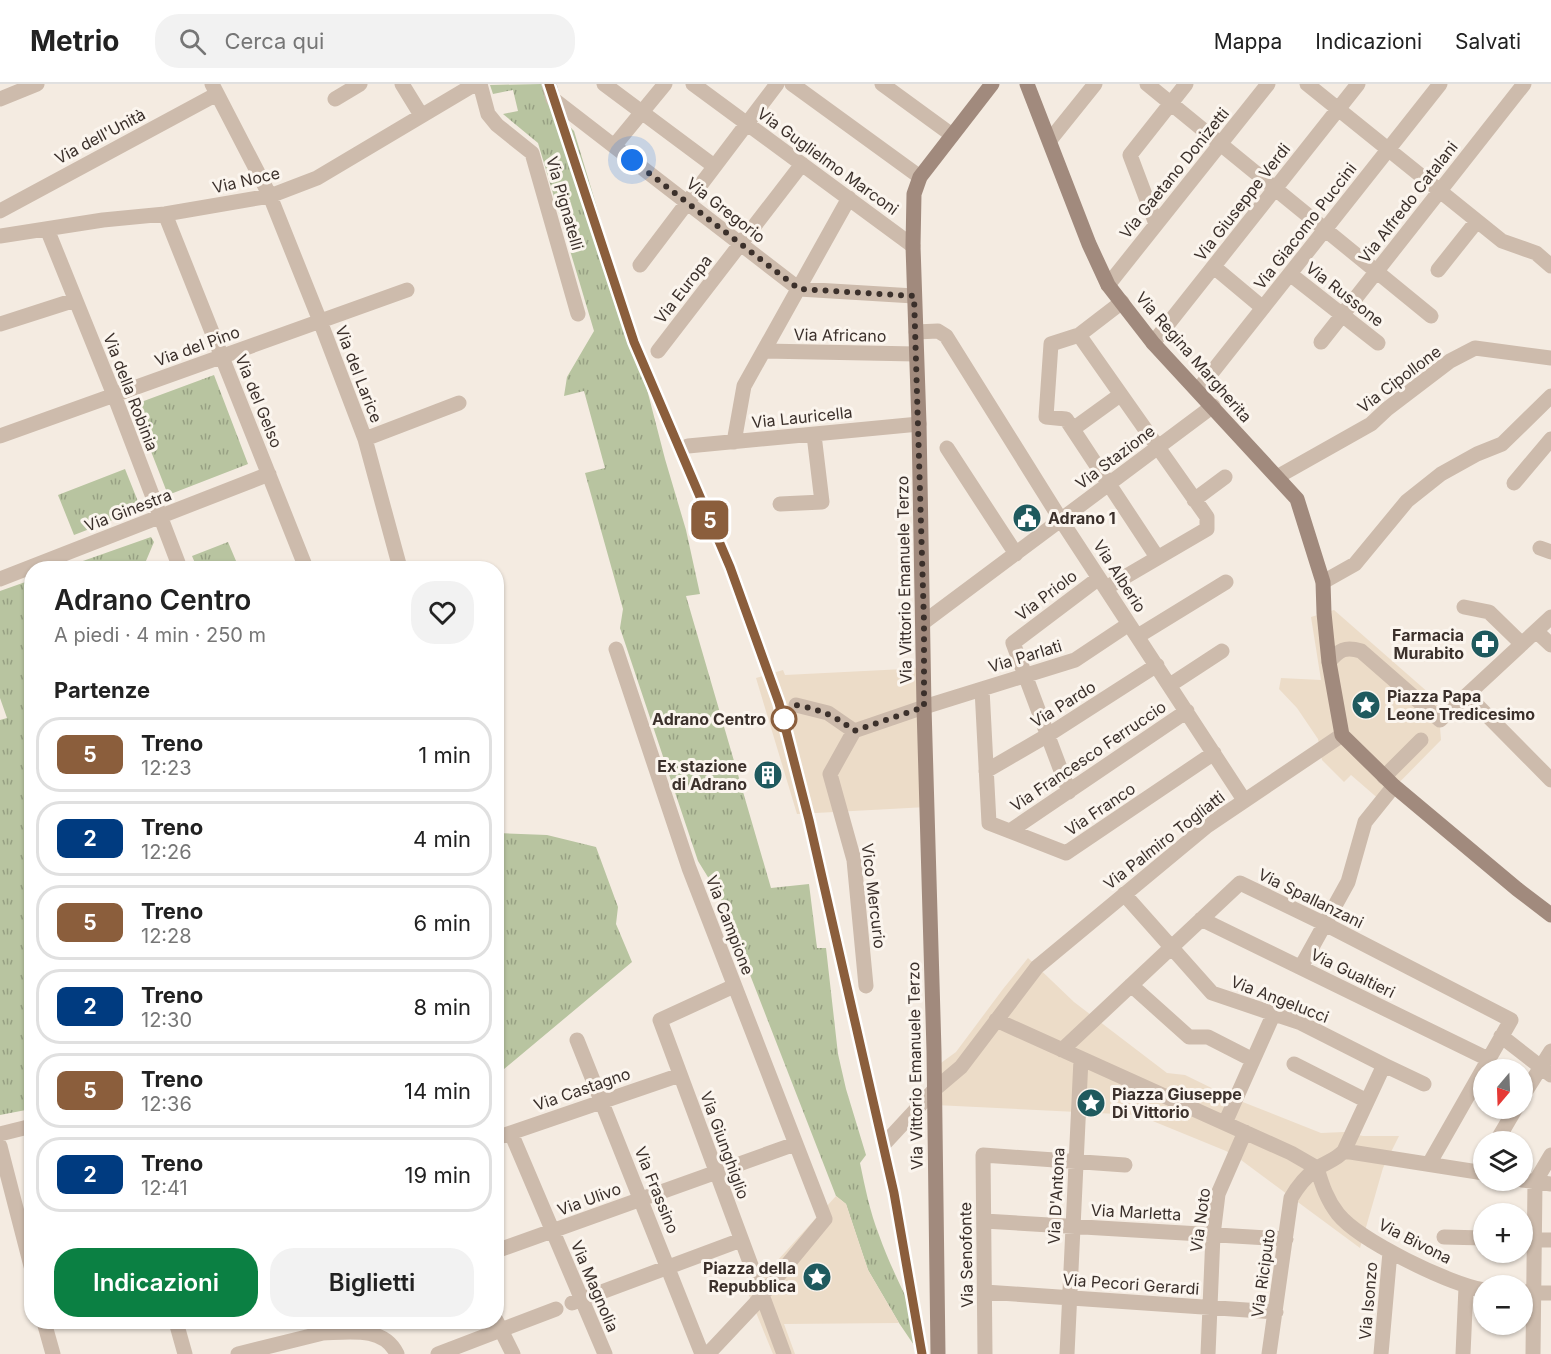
<!DOCTYPE html>
<html lang="it">
<meta charset="utf-8">
<style>
body{margin:0;font-family:Inter,sans-serif;background:#f2f2f2;color:#222;height:100vh;display:flex;flex-direction:column;font-size:22px;white-space:nowrap}
*{box-sizing:border-box;margin:0}
p{font-size:20px;color:#767676}
.icon{flex:none;width:33px;height:33px;fill:none;stroke:currentColor;stroke-width:2;stroke-linecap:round;stroke-linejoin:round}
.map{position:relative;flex:1;overflow:hidden}
.drawer{position:absolute;left:24px;top:477px;width:480px;height:768px;display:flex;flex-direction:column;background:#fff;border-radius:24px;box-shadow:0 2px 4px #0004}
.drawer>*{flex:none}
.badge{padding:0 12px;border-radius:9px;font-size:21px;line-height:39px}
.needle{width:39px;rotate:199deg}
.tools{position:absolute;left:1473px;top:975px;display:grid;gap:12px}
.tools a{display:grid;place-items:center;width:60px;height:60px;border-radius:50%;background:#fff;box-shadow:0 2px 4px #0004;font-size:30px}
.you{position:absolute;width:30px;height:30px;margin:-15px;border:4px solid #fff;border-radius:50%;background:#1a73e8;box-shadow:0 0 0 9px #1a73e833}
.map>.badge{position:absolute;translate:-50% -50%;box-shadow:0 0 0 3px #fff}
h2{padding:0 30px;font-size:22px;line-height:54px}
.round{display:grid;place-items:center;flex:none;width:63px;height:63px;border-radius:24px;background:#f2f2f2}
.head{display:flex;align-items:center;justify-content:space-between;height:102px;padding:0 30px}
h1{font-size:28px;font-weight:600;line-height:45px}
.action{display:flex;gap:12px;margin-top:auto;padding:12px 30px}
.action a{flex:1;height:69px;border-radius:24px;background:#0b8043;color:#fff;font-size:24px;font-weight:600;line-height:69px;text-align:center}
.action a+a{background:#f2f2f2;color:#222}
ul{padding:0;list-style:none}
li{display:flex;align-items:center;gap:18px;height:75px;margin:0 12px 9px;padding:0 18px;border:3px solid #e0e0e0;border-radius:24px}
li div{flex:1}
li b{display:block;font-size:22px}
li em{font-style:normal}
li .badge{min-width:66px;font-weight:700;text-align:center}
header{display:flex;align-items:center;gap:36px;box-sizing:border-box;height:84px;padding:0 30px;background:#fff;border-bottom:2px solid #e0e0e0}
header strong{font-size:28px}
nav{display:flex;gap:33px;margin-inline-start:auto;font-size:21px}
.search{width:420px;height:54px;background:#f2f2f2;display:flex;align-items:center;gap:15px;box-sizing:border-box;padding:0 21px;border-radius:24px;color:#767676;font-size:22px}
.map>svg:first-child{display:block}
.grass{fill:url(#grass-tufts)}
.plaza{fill:#ecdcc8}
.lines{fill:none;stroke-linecap:round;stroke-linejoin:round}
.street{stroke:#cdbbac;stroke-width:15}
.secondary{stroke:#a18a7d;stroke-width:15}
.line-casing{stroke:#fff;stroke-width:14}
.line{stroke:#8b5e3c;stroke-width:9}
.walk{stroke:#3b302b;stroke-width:6;stroke-dasharray:0 10.8}
.stop-dot{fill:#fff;stroke:#8b5e3c;stroke-width:3}
.labels{text-anchor:middle;dominant-baseline:central;stroke-width:6;stroke-linejoin:round;paint-order:stroke}
.street-label{font-size:16px;fill:#3b302b;stroke:#fbf5ee}
.poi-label{font-size:16px;font-weight:bold;fill:#3b302b;stroke:#fbf5ee;text-anchor:start}
.stop-label{font-size:16px;font-weight:bold;fill:#3b302b;stroke:#fbf5ee;text-anchor:end}
</style>
<header>
<strong>Metrio</strong>
<div class="search"><svg class="icon" aria-label="search" viewBox="0 0 24 24"><circle cx="10" cy="10" r="6"/><path d="M15 15l6 6"/></svg>Cerca qui</div>
<nav><a>Mappa</a><a>Indicazioni</a><a>Salvati</a></nav>
</header>
<div class="map">
<svg width="1551" height="1270" viewBox="0 0 1551 1270">
<defs>
<pattern id="grass-tufts" width="24" height="20" patternUnits="userSpaceOnUse" patternTransform="scale(1.5)"><rect width="24" height="20" fill="#b8c4a0"/><path d="M3 7l-1-3M5 7V3M7 7l1-3M15 17l-1-3M17 17v-4M19 17l1-3" fill="none" stroke="#97a083"/></pattern>
</defs>
<rect width="100%" height="100%" fill="#f4ebe1"/>
<path class="grass" d="M541 0C548 20 559 32 574 47L619 197 665 375 686 446 700 510 686 512 771 804 809 800 817 864H826L838 970 846 1005 866 1071 860 1079C865 1103 870 1128 879 1151 889 1179 902 1205 915 1232L920 1228 922 1270H920L899 1239 868 1186 846 1120 836 1112 719 811 698 777 620 544 623 525 585 389 605 384 584 307 564 312 567 293 594 247 538 59 503 30 518 27 513 6 493 10 490 1Z
M214 291 248 380 168 411 133 321Z
M125 385 141 425 74 451 58 411Z
M151 453 154 458 143 484H63Z
M228 458 239 484H197L192 472Z
M31 496V1025L0 1031V636L7 634 0 614V507Z
M497 749 547 751 596 763 618 823 616 840 632 878 497 991Z"/>
<path class="plaza" d="M1334 526 1438 617 1441 656 1381 717 1351 691 1344 698 1322 676 1318 655 1297 624 1279 605 1281 594 1321 596 1311 533Z
M924 584 927 723 797 730 756 594 783 586 785 591Z
M1028 874 1074 918 1167 989 1185 991 1230 1013 1321 1049 1344 1048 1363 1052H1399L1383 1084 1360 1164 1241 1076 1226 1067 1138 1031 935 1021 934 984 956 968 1003 905Z
M836 1112 846 1120 868 1186 899 1239 784 1240 795 1270H773L748 1209Z"/>
<g class="lines">
<path class="street" d="M212 0 270 112 320 237 365 355 400 484
M402 0 421 31
M480 0 488 30 497 41 532 69 578 230
M549 0 553 15 799 205 914 212
M604 0 714 82
M693 0 913 162
M792 0 920 93
M882 0 952 51
M1147 0 1431 232
M1307 0 1502 157 1536 169 1551 182
M0 15 37 0
M335 15 360 0
M1050 56 1095 0
M614 62 665 0
M0 127 217 10
M165 130 306 484
M1156 140 1130 71 1186 0
M47 145 114 311 180 484
M0 152 103 136 165 130 270 112 317 94 475 0
M640 181 777 0
M1214 183 1263 224
M1438 186 1477 137
M1290 190 1378 259
M1108 201 1268 0
M1122 218 1079 251 1051 260 1046 333 1066 335 1157 473
M0 240 75 216
M916 248 938 247 946 252 1061 436 1244 716
M1079 251 1207 433V445L1106 504
M1321 258 1524 0
M1153 259 1358 0
M658 267 802 80
M764 267 916 270
M1198 306 1440 0
M1073 345 1120 311
M0 352 407 206
M365 355 459 319
M734 358 744 302 849 114
M688 362 919 340
M947 364 1016 470
M1277 393 1371 340 1387 325 1450 277 1475 264 1551 274
M1514 399 1551 355
M1194 416 1225 393
M780 420 822 418 814 351
M1540 464 1551 468
M0 495 269 390
M1323 498 1355 480 1407 417 1441 390 1477 370 1502 360 1551 312
M1464 523 1489 528 1522 560
M924 538 1213 322
M1536 547 1551 561
M1138 552 1226 498
M616 565 689 784 825 1135 754 1221 708 1270
M1329 578C1339 566 1345 562 1361 567L1440 636 1551 533
M1170 601 1222 567
M982 605 989 739 1066 769 1214 669
M1467 611 1551 696
M796 621 828 629 854 647
M986 687 1048 651 1157 581
M1384 693 1421 656
M1069 708 1013 559 1099 494
M1010 747 1187 627
M1124 810 1212 909 1301 939 1384 981 1344 1067C1336 1076 1326 1078 1316 1085 1305 1093 1298 1102 1291 1114L1269 1270
M1201 835 1488 975
M1301 883 1348 798 1365 738 1394 702
M1131 901 1189 953H1208L1253 976
M734 902 660 936 784 1270
M866 902 854 776 830 690 854 647 924 623 1075 576 1129 540
M996 936 1291 1069 1317 1084C1322 1101 1327 1116 1338 1130 1360 1157 1449 1200 1484 1206
M1501 952 1551 991
M577 956 702 1270
M1062 966 1240 799 1325 840 1511 936 1429 1080
M1294 980 1367 1017
M1384 981 1424 1000
M1522 1013 1551 967
M1225 1039 1274 929
M511 1049 605 1270
M0 1050 32 1042
M496 1054 680 991
M1496 1058 1516 1024
M885 1059 935 1005 961 983 1037 883 1207 742 1342 651
M0 1062 32 1186
M1344 1067 1484 1089
M1522 1096 1551 1100
M984 1137 1286 1155
M1444 1153 1484 1154
M1522 1155 1551 1156
M496 1167 795 1060
M985 1208 1276 1228
M1522 1208 1551 1209
M572 1219 741 1156
M496 1236 513 1270
M44 1238 53 1270
M176 1238 185 1270
M321 1238 323 1249C349 1248 384 1242 397 1270
M238 1270 323 1249
M438 1270 556 1225
M985 1270 983 1071 1125 1081
M1067 1270 1081 975
M1208 1270 1213 1151 1218 1110 1245 1048
M1381 1270 1390 1168
M1463 1270 1466 1203
M1533 1270 1535 1098 1551 1071"/>
<path class="secondary" d="M1027 0 1089 160 1108 201 1153 259 1297 415 1323 498 1324 529 1329 578 1342 651 1394 702 1517 805 1551 831
M938 1270 934 967 924 623 919 340 913 162 914 110 920 93 992 0"/>
</g>
<g class="lines">
<g class="line-casing">
<path id="line" d="M549 0 634 258 730 483 779 619 809 736 894 1109 922 1270"/>
</g>
<use href="#line" class="line"/>
<path class="walk" d="M632 76 799 205 914 212 924 538V623L854 647C836 632 819 625 796 621L784 635"/>
</g>
<defs>
<g id="civic-disc" transform="scale(1.5)"><circle r="9.5" fill="#1f5a5e" stroke="#fbf5ee"/><path d="M-.6-6.5H3V-4.5H.6V-3L4-1V1h2V6H-6V1h2V-1L-.6-3ZM-1.2 2.5V6h2.4V2.5Z" fill="#fff"/></g>
<g id="pharmacy-disc" transform="scale(1.5)"><circle r="9.5" fill="#1f5a5e" stroke="#fbf5ee"/><path d="M-2-6h4v4h4v4h-4v4h-4v-4h-4v-4h4Z" fill="#fff"/></g>
<g id="sight-disc" transform="scale(1.5)"><circle r="9.5" fill="#1f5a5e" stroke="#fbf5ee"/><path d="M0-6L1.8-2.2L6-1.7L2.9 1.2L3.7 5.4L0 3.3L-3.7 5.4L-2.9 1.2L-6-1.7L-1.8-2.2Z" fill="#fff"/></g>
<g id="building-disc" transform="scale(1.5)"><circle r="9.5" fill="#1f5a5e" stroke="#fbf5ee"/><path d="M-4-6H4V6H1V3H-1V6H-4ZM-2.5-4.3h1.7v1.8h-1.7ZM.8-4.3h1.7v1.8H.8ZM-2.5-1h1.7V.8h-1.7ZM.8-1h1.7V.8H.8Z" fill="#fff"/></g>
</defs>
<g fill-rule="evenodd">
<use href="#civic-disc" x="1027" y="434"/>
<use href="#pharmacy-disc" x="1485" y="560"/>
<use href="#sight-disc" x="1366" y="621"/>
<use href="#building-disc" x="768" y="691"/>
<use href="#sight-disc" x="1091" y="1019"/>
<use href="#sight-disc" x="817" y="1193"/>
</g>
<circle class="stop-dot" cx="784" cy="635" r="12"/>
<g class="labels">
<g class="street-label">
<text transform="translate(100 52) rotate(-28)">Via dell'Unità</text>
<text transform="translate(828 77) rotate(36)">Via Guglielmo Marconi</text>
<text transform="translate(1174 89) rotate(-51)">Via Gaetano Donizetti</text>
<text transform="translate(246 96) rotate(-13)">Via Noce</text>
<text transform="translate(1242 118) rotate(-52)">Via Giuseppe Verdi</text>
<text transform="translate(1408 118) rotate(-52)">Via Alfredo Catalani</text>
<text transform="translate(565 119) rotate(74)">Via Pignatelli</text>
<text transform="translate(726 126) rotate(38)">Via Gregorio</text>
<text transform="translate(1305 142) rotate(-52)">Via Giacomo Puccini</text>
<text transform="translate(683 205) rotate(-52)">Via Europa</text>
<text transform="translate(1345 210) rotate(38)">Via Russone</text>
<text transform="translate(840 251) rotate(1)">Via Africano</text>
<text transform="translate(197 262) rotate(-20)">Via del Pino</text>
<text transform="translate(1194 273) rotate(49)">Via Regina Margherita</text>
<text transform="translate(359 290) rotate(69)">Via del Larice</text>
<text transform="translate(1399 295) rotate(-37)">Via Cipollone</text>
<text transform="translate(131 308) rotate(69)">Via della Robinia</text>
<text transform="translate(259 317) rotate(68)">Via del Gelso</text>
<text transform="translate(802 333) rotate(-6)">Via Lauricella</text>
<text transform="translate(1115 373) rotate(-37)">Via Stazione</text>
<text transform="translate(128 426) rotate(-21)">Via Ginestra</text>
<text transform="translate(1120 492) rotate(57)">Via Alberio</text>
<text transform="translate(904 496) rotate(-91)">Via Vittorio Emanuele Terzo</text>
<text transform="translate(1046 511) rotate(-37)">Via Priolo</text>
<text transform="translate(1025 572) rotate(-17)">Via Parlati</text>
<text transform="translate(1063 620) rotate(-32)">Via Pardo</text>
<text transform="translate(1088 672) rotate(-34)">Via Francesco Ferruccio</text>
<text transform="translate(1100 725) rotate(-34)">Via Franco</text>
<text transform="translate(1164 756) rotate(-38)">Via Palmiro Togliatti</text>
<text transform="translate(874 812) rotate(83)">Vico Mercurio</text>
<text transform="translate(1311 814) rotate(26)">Via Spallanzani</text>
<text transform="translate(730 841) rotate(69)">Via Campione</text>
<text transform="translate(1353 889) rotate(26)">Via Gualtieri</text>
<text transform="translate(1280 915) rotate(21)">Via Angelucci</text>
<text transform="translate(915 982) rotate(-91)">Via Vittorio Emanuele Terzo</text>
<text transform="translate(582 1005) rotate(-19)">Via Castagno</text>
<text transform="translate(725 1061) rotate(70)">Via Giunghiglio</text>
<text transform="translate(657 1106) rotate(68)">Via Frassino</text>
<text transform="translate(1056 1112) rotate(-87)">Via D'Antona</text>
<text transform="translate(589 1115) rotate(-20)">Via Ulivo</text>
<text transform="translate(1136 1128) rotate(3)">Via Marletta</text>
<text transform="translate(1200 1136) rotate(-82)">Via Noto</text>
<text transform="translate(1415 1157) rotate(27)">Via Bivona</text>
<text transform="translate(966 1171) rotate(-91)">Via Senofonte</text>
<text transform="translate(1263 1189) rotate(-82)">Via Riciputo</text>
<text transform="translate(1131 1200) rotate(4)">Via Pecori Gerardi</text>
<text transform="translate(595 1202) rotate(67)">Via Magnolia</text>
<text transform="translate(1368 1217) rotate(-85)">Via Isonzo</text>
</g>
<g class="poi-label">
<text x="1048" y="434">Adrano 1</text>
<text x="1464" y="551" text-anchor="end">Farmacia<tspan x="1464" dy="18">Murabito</tspan></text>
<text x="1387" y="612">Piazza Papa<tspan x="1387" dy="18">Leone Tredicesimo</tspan></text>
<text x="747" y="682" text-anchor="end">Ex stazione<tspan x="747" dy="18">di Adrano</tspan></text>
<text x="1112" y="1010">Piazza Giuseppe<tspan x="1112" dy="18">Di Vittorio</tspan></text>
<text x="796" y="1184" text-anchor="end">Piazza della<tspan x="796" dy="18">Repubblica</tspan></text>
</g>
<g class="stop-label">
<text x="766" y="635">Adrano Centro</text>
</g>
</g>
</svg>
<div class="tools">
<a><svg class="needle" viewBox="-14 -14 28 28"><path d="M0-13l5 13h-10z" fill="#e53935"/><path d="M0 13l5-13h-10z" fill="#767676"/></svg></a>
<a><svg class="icon" aria-label="layers" viewBox="0 0 24 24"><path d="M12 4l9 5-9 5-9-5zM3 14l9 5 9-5"/></svg></a>
<a>+</a>
<a>−</a>
</div>
<div class="you" style="left:632px;top:76px"></div>
<b class="badge" style="left:710px;top:436px;background:#8b5e3c;color:#fff">5</b>
<section class="drawer">
<div class="head"><div><h1>Adrano Centro</h1><p>A piedi · 4 min · 250 m</p></div><a class="round"><svg class="icon" aria-label="heart" viewBox="0 0 24 24"><path d="M12 20l-8-8c-3-5 5-10 8-4 3-6 11-1 8 4z"/></svg></a></div>
<h2>Partenze</h2>
<ul>
<li><span class="badge" style="background:#8b5e3c;color:#fff">5</span><div><b>Treno</b><p>12:23</p></div><em>1 min</em></li>
<li><span class="badge" style="background:#003b80;color:#fff">2</span><div><b>Treno</b><p>12:26</p></div><em>4 min</em></li>
<li><span class="badge" style="background:#8b5e3c;color:#fff">5</span><div><b>Treno</b><p>12:28</p></div><em>6 min</em></li>
<li><span class="badge" style="background:#003b80;color:#fff">2</span><div><b>Treno</b><p>12:30</p></div><em>8 min</em></li>
<li><span class="badge" style="background:#8b5e3c;color:#fff">5</span><div><b>Treno</b><p>12:36</p></div><em>14 min</em></li>
<li><span class="badge" style="background:#003b80;color:#fff">2</span><div><b>Treno</b><p>12:41</p></div><em>19 min</em></li>
</ul>
<div class="action"><a>Indicazioni</a><a>Biglietti</a></div>
</section>
</div>
